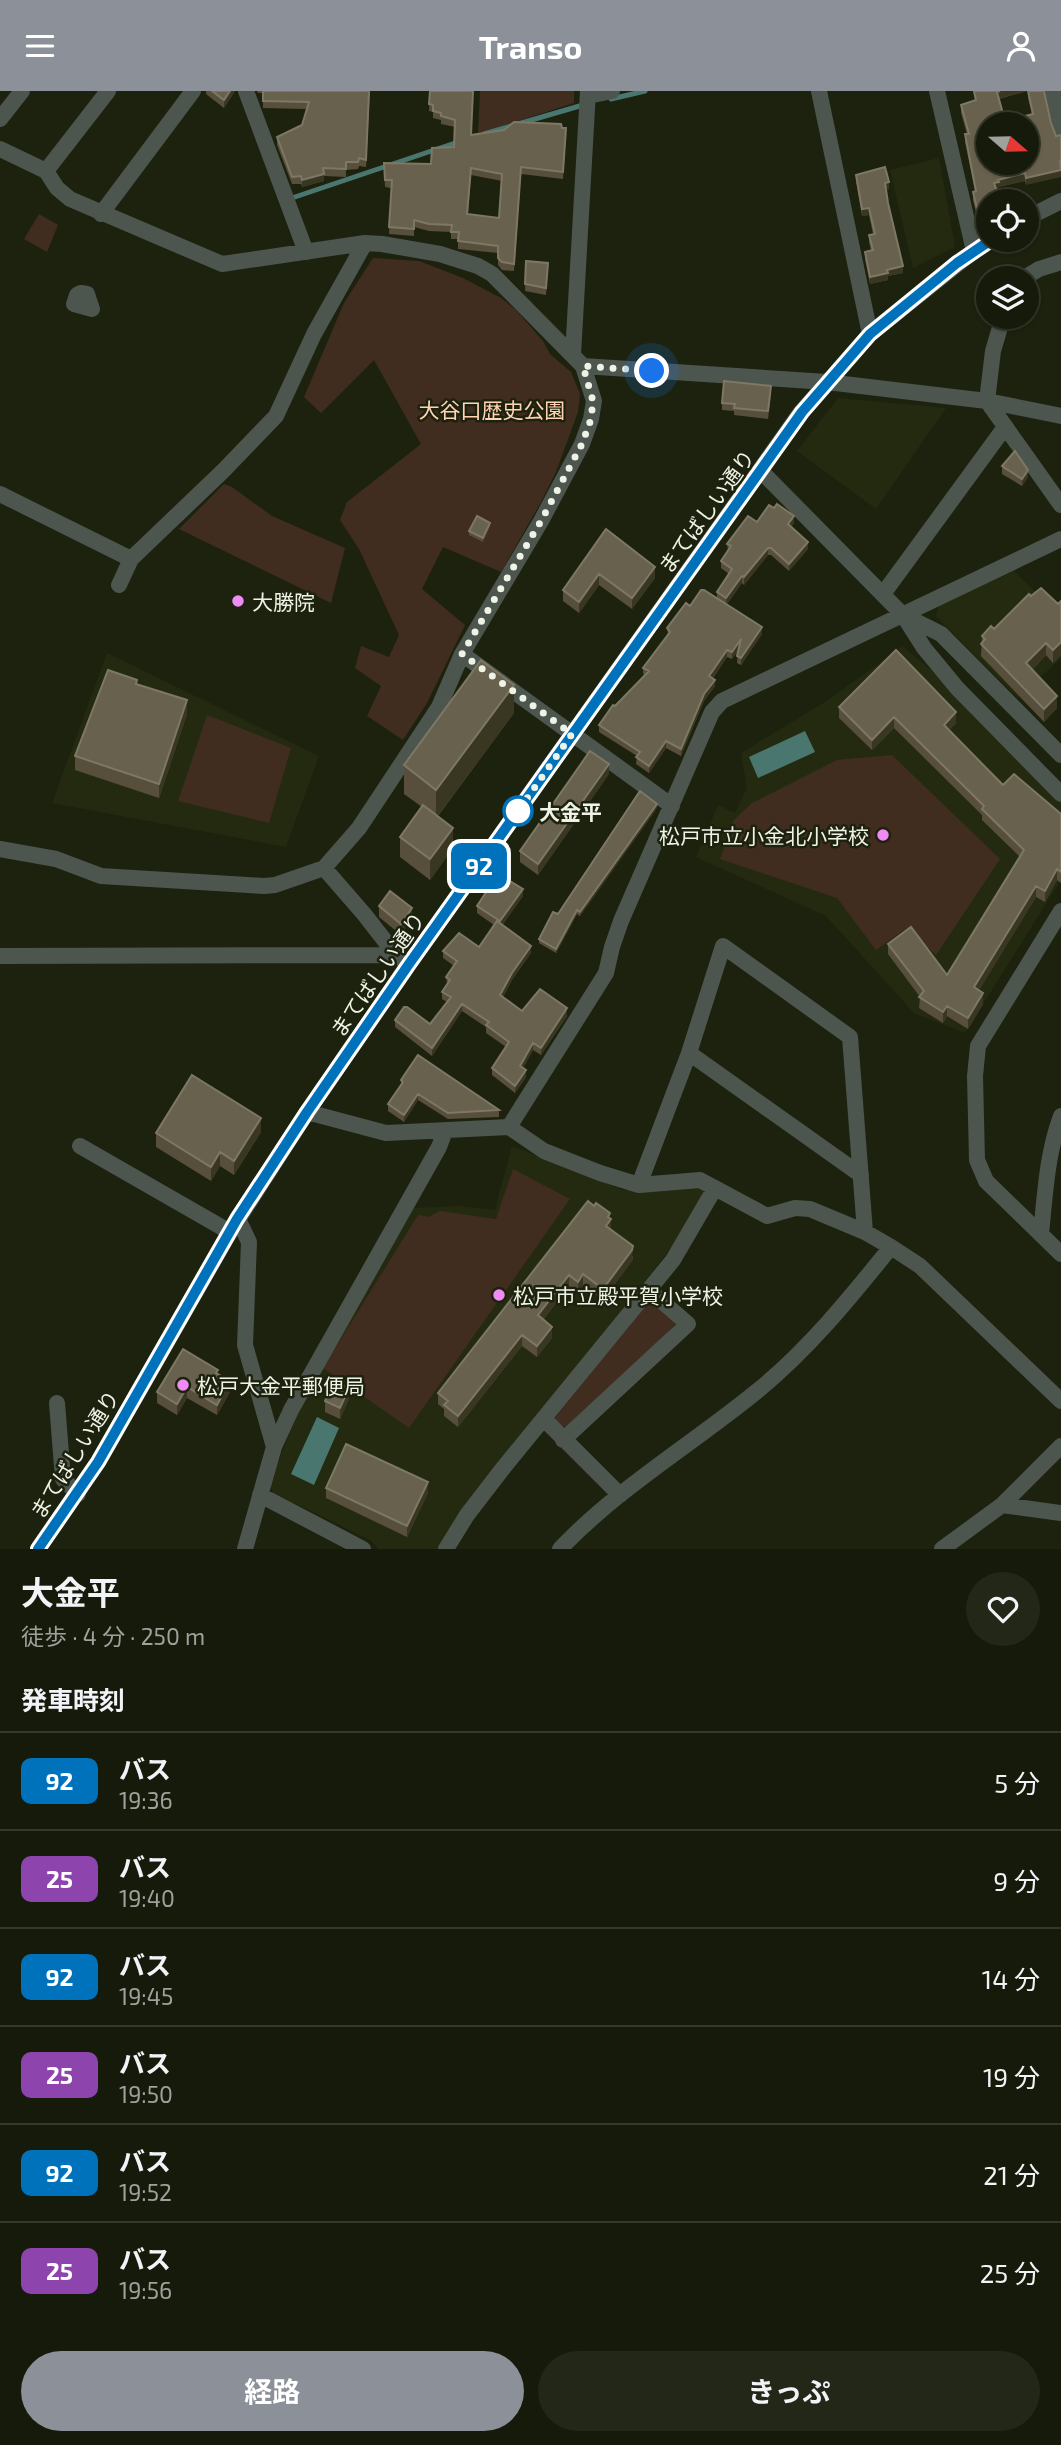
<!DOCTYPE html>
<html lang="ja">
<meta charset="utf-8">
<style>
body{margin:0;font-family:"Exo 2","Noto Sans JP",sans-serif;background:#232718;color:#f1f3f6;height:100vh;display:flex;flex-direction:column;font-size:26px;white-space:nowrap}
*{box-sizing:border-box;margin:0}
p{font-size:23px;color:#9ea19c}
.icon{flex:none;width:38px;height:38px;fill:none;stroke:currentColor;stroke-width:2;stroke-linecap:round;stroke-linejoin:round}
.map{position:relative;height:1458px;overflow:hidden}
.panel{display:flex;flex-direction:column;background:#161a0a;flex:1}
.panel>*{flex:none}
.badge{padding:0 14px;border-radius:10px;font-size:24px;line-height:46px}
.needle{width:46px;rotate:110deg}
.controls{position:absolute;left:976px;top:21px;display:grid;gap:14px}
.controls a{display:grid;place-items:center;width:63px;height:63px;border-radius:50%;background:#161a0a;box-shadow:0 2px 5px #0004,0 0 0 2px #35382b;font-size:35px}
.you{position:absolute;width:35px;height:35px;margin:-18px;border:5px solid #fff;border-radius:50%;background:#1a73e8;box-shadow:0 0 0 10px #1a73e833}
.map>.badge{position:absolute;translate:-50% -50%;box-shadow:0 0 0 4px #fff}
h2{padding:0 21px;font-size:26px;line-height:63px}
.round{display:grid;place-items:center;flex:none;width:74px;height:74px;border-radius:37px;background:#232718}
.headline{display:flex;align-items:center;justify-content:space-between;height:119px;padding:0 21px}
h1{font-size:33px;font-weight:700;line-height:52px}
.primary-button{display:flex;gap:14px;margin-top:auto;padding:14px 21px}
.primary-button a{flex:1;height:80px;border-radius:42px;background:#8c9099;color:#fff;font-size:28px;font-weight:700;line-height:80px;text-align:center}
.primary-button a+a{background:#232718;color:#f1f3f6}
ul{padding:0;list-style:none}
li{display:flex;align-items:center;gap:21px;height:98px;padding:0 21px;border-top:2px solid #35382b}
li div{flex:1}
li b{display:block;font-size:26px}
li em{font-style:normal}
li .badge{min-width:77px;font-weight:700;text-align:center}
header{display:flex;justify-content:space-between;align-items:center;height:91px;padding:0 21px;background:#8c9099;color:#fff;font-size:32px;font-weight:700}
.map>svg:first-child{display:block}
.built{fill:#242a0f}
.green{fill:#402d1f}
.water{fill:#497770}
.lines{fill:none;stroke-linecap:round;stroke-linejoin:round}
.stream{stroke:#497770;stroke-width:5}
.minor{stroke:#4c554e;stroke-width:16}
.wall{fill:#574f3b;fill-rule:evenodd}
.shaded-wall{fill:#393621}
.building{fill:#68614d;stroke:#7d7865;stroke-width:2;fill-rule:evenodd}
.line-casing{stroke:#fff;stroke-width:16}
.line{stroke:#0072bc;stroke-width:10}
.walk{stroke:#eff3e6;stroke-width:7;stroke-dasharray:0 12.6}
.poi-dot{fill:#f08bf5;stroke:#1d220e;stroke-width:2.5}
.stop-dot{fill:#fff;stroke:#0072bc;stroke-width:3.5}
.labels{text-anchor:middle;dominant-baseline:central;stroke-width:5;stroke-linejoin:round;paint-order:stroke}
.park-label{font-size:21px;fill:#ffd3b3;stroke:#1d220e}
.street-label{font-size:21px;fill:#eff3e6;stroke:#1d220e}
.poi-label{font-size:21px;fill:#eff3e6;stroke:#1d220e;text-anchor:start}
.stop-label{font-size:21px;font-weight:bold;fill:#eff3e6;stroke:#1d220e;text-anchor:start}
</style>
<header><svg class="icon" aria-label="menu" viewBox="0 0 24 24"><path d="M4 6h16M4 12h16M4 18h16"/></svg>Transo<svg class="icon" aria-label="person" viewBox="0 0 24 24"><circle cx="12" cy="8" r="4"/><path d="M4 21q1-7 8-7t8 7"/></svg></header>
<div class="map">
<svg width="1061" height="1458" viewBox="0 0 1061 1458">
<rect width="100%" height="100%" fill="#1d220e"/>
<path class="built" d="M939 67 955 156 913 177 890 79Z
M838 307 946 317 876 418 797 360Z
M1014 480 1061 526V567L1018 607 936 525 938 515Z
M903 555 938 585 1061 712V789L965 942 915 923 826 825 696 766 718 714 735 722 747 697 741 662 828 609Z
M107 562 319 665 286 756 52 712Z
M512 1055 623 1099H667L698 1093 706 1099 696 1125 543 1319 440 1458H378L372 1450 305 1417 274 1404 270 1392 298 1321 414 1117 459 1115 495 1119Z"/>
<path class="green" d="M480 0H574V12L478 43Z
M39 123 58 134 47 161 24 148Z
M373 167 419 170 463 187 501 207 516 219 543 250 550 263 571 281 580 303 578 321 556 381 541 411 501 481 443 456 422 498 465 534 427 612 403 649 367 625 381 595 355 577 361 555 389 566 399 544 359 458 340 429 347 411 421 353 374 269 321 322 304 306 344 212Z
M224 393 232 396 272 425 345 457 331 512 179 438Z
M207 624 291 657 269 732 178 710Z
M892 664 1000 768 936 864 907 837 876 859 837 807 720 768 733 730 752 712 837 669Z
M513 1078 570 1108 409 1337 323 1277 418 1124 428 1126 440 1120 496 1128Z
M649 1209 677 1231 640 1272 569 1337 559 1334 554 1328Z"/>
<path class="water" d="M805 640 815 661 758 687 749 666Z
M317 1326 339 1337 314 1394 291 1383Z"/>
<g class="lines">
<path class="stream" d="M611 8 645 0
M484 43 583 14
M292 107 458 51"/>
<path class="minor" d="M246 0 306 161
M819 0 870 243
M937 0 974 160
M1053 0 1061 37
M588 5 612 0
M0 28 22 0
M0 58 46 80 57 97 70 108 222 173 365 152 382 153 440 163 478 175 492 183 583 275 594 310 591 328 582 353 541 430 462 563 439 616 359 737 324 777 275 794 264 795 101 785 56 768 0 758
M46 80 108 0
M101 123 193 0
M1027 127 1061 110
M1024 187 1039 178 1061 171
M81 202 87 203 92 218 74 213 77 204Z
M1003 226 993 260 987 310 1061 414
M573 264 588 0
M583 275 827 291 987 310 1061 325
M761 380 903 524 924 557 957 597 1061 703
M0 403 131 468
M119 494 131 468 223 380 276 325 314 243 365 152
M883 503 1005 336
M903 524 941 543 1061 664
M462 563 672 715
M324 777 364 823 396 864
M1061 820 978 955 975 985 977 1069 986 1090 1061 1163
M0 865 396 864 409 873
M689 962 861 1084
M307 1021 386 1042 509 1036 544 1060 600 1082 639 1094 700 1089 767 1125 795 1117 810 1118 865 1141 891 1156 920 1175 1061 1310
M509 1036 606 882 612 856 621 830 712 621 722 610 1061 448
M80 1055 230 1141
M639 1094 689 962 723 855 850 946 865 1141
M238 1128 249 1151 245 1254 274 1356
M1041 1143C1045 1104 1047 1062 1061 1025
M57 1312 63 1388 78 1403
M545 1329 620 1404
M563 1349 688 1233 650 1200
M260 1404 363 1458
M1002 1414 1061 1422
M38 1458 98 1371 230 1141 307 1021 409 873 801 321 870 243 974 160 991 149
M245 1458 274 1356 291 1319 439 1056 445 1040
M446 1458 467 1424 504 1376 673 1169 715 1097
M560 1458C618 1397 691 1354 756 1301 807 1260 850 1207 891 1156
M942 1458 1002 1414 1061 1355"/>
</g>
<path class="wall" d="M206 0H235L224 17 206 3Z
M257 0H370L366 76 359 75 358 78 346 79V86L324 85V90L302 96 301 93H292L277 54V46L302 34 307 18 263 17V2H258Z
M430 0 472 44 562 37 566 45 563 88 521 83 514 180 502 179 498 174V162L458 158V148H451V141L429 140 414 136V145L389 143 391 97 385 96 384 72 431 73 454 56 455 36 441 33V29L433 27V21L429 20ZM471 84 502 90 499 127 468 123Z
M973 0H1027L999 8 1005 30 1032 23 1028 7V0H1044L1026 94 1025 90 999 96V98L996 99 979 134 973 109V101L975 100 965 51V43H967L961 22V14L975 10Z
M856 84 889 98H886L888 112 903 182 888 185V189L870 193 865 168V161L871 160 869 151V144L873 143 869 124 862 125 856 90Z
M526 170 548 179 546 204 525 200Z
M771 302 768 328 734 324V320L722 319V312Z
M1002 375 1028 386 1022 395 1002 383Z
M757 431 794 432 791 436 808 458 789 480 771 464H768L744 494 742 492 727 513 762 543 741 574 737 572 738 560 732 568 727 566 713 587 715 595 704 610 681 665 666 657 649 682 636 673 637 665 599 641V634L615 615 645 584 643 583V577L668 544 667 537 690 515 717 507V501L729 483 721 477V470L728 460 727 453Z
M490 436 483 451 469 444V440Z
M606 438 655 487 632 518 599 494 579 522 563 510V499Z
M1031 505 1058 513 1061 510V564L1053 572 1046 564 1032 579 1057 617 1044 631 981 565 982 545 994 538Z
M137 593 187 623 159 707 75 679V665Z
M839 616 956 632 949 639 1003 694 1061 723V792L1057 789 1045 811 1036 806 979 899 983 913 968 938 947 925 943 932 919 917 920 906 888 863V853L947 884 1020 766 982 729V724L894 637 872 659 839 627Z
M514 622 438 725 453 757 430 789 400 766V746L422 716 404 703V674Z
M609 683 538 784 520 771V760Z
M657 717 580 825 577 823 556 862 539 852V848L558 823Z
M523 805 502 834 531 862 512 889 503 906 522 920 567 925 541 964 533 959 523 977 526 986 515 1002 492 984V977L506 956 486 942V936L462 920 432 965 395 936V929L430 933 447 911 442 908V901L447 894 446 886 454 875 443 867V860L479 856 494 834 477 822V815Z
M379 815 412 828 401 844 379 826Z
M401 989 499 1019V1026L448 1028 418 1009 404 1031 388 1020V1013L401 994Z
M261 1041 234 1084 220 1075 211 1090 156 1056V1042Z
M610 1127 611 1139 633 1166 632 1170 603 1209 583 1194 578 1202 569 1195 543 1229 552 1247 537 1266 522 1255 458 1336 444 1325V1318L438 1313V1302Z
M218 1283 230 1301 217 1324 187 1307 177 1324 157 1312V1301Z
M349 1308 340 1328 325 1321V1310Z
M326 1397 428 1402 407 1446 326 1407Z"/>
<path class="shaded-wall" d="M230 0H235L224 17V9Z
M1000 0H1027L997 8V1Z
M1061 79V86L1026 94V87Z
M1025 82V90L999 96V98L994 99V92L998 89Z
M324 83V90L302 96V89Z
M889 91V98L885 99V92Z
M869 117V124L862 125V118Z
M989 119V127L979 134V126Z
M903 175V182L888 185V189L870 193V186L887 179Z
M1028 379V386L1022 395V388Z
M794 425V432L788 440V433Z
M490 432V436L483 451V447Z
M808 451V458L789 480V473Z
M768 457V464L744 494V486Z
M655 476V487L632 518V507Z
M599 483V494L579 522V511Z
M742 485V492L726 515V507Z
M762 536V543L741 574V567Z
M741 548V555L732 568V561Z
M1061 551V564L1053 572V559Z
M1046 552V564L1026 585V572Z
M727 559V566L709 592V585Z
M715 589V595L704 610 681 665V658L704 603Z
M514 594V622L436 727V699Z
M1057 605V617L1044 631V618Z
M187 609V623L159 707V693Z
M956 621V632L944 644V634Z
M894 626V637L872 659V649Z
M666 650V657L649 682V675Z
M609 673V683L538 784V773Z
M657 713V717L580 825V821Z
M453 737V757L430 789V768Z
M1057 778V789L1045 811V800Z
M1036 795V806L974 907V896Z
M523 798V805L500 838V830Z
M412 817V828L401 844V833Z
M577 819V823L556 862V858Z
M531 855V862L512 889 500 911V904L512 882Z
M983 902V913L968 938V927Z
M462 913V920L432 965V957Z
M947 915V925L943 932V921Z
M567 917V925L541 964V957Z
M533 952V959L520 982V975Z
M526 979V986L515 1002V995Z
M418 1003V1009L404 1031V1024Z
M261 1027V1041L234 1084V1070Z
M220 1061V1075L211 1090V1076Z
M610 1122V1130L611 1128V1139L606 1135Z
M633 1155 632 1170 603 1209V1198Z
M583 1183V1194L578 1202V1191Z
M569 1184V1195L538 1235V1224Z
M552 1236V1247L537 1266V1255Z
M522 1244V1255L458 1336V1325Z
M230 1290V1301L217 1324V1314Z
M187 1296V1307L177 1324V1313Z
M349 1297V1308L340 1328V1317Z
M428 1391V1402L407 1446V1435Z"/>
<path class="building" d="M212 0H230L224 9Z
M263 0H369L366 69 359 67 358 71H346V78L323 77 324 83 302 89 301 85 292 86 277 46 302 34 309 11 263 10Z
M430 0H473L471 44 504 39 514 31 561 33 562 37H566L563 81 521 76 514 173 502 171 498 167V155L458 150 459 141H451L452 134 429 133 414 129V138L389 136 392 89H385L384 72 431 73 432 57 454 56 455 29 441 25V22L433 20V14L429 13ZM471 77 502 83 499 127 467 123Z
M974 0H1000L997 1 1005 30 1033 23 1028 0H1044L1051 32 1056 45 1061 44V70H1060L1061 79 1026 87 1025 82 998 89 999 91 994 92 1000 110H989V119L979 126 973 101 976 100 965 43H969L961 14 976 9ZM989 33H1027V72H989Z
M885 76 889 91 885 92 888 112 903 175 887 179 888 182 870 186 865 161 873 159 869 144 875 143 869 117 862 118 856 84Z
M526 170 548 172 546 197 525 193Z
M724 290 771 295 768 320 734 317 735 313 722 312Z
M1015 360 1028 379 1022 388 1002 375Z
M777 413 794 425 788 433 808 451 789 473 771 457H768L744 486 742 485 726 507 717 501 732 478 721 470 731 455 727 453 748 425 757 431 769 414 774 417Z
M477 425 490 432 483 447 469 440Z
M606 438 655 476 632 507 599 483 579 511 563 499Z
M1041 497 1058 513 1061 510V551L1053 559 1046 552 1026 572 1057 605 1044 618 981 553 985 548 982 545 991 535 994 538 1029 503 1031 505Z
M701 499H704L762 536 741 567 737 565 741 548 732 561 727 559 709 585 715 589 704 603 681 658 666 650 649 675 636 666 640 661 599 634 613 614 615 615 649 580 643 577 670 541 667 537 686 512 690 515Z
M896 559 956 621 944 634 1003 694 1014 683 1061 723V781L1057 778 1045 800 1036 795 974 896 983 902 968 927 947 915 943 921 919 906 924 900 888 853 911 836 947 884 1024 759 982 718 984 715 894 626 872 649 839 616Z
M481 569 514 594 436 699 404 674Z
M108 579 137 589 136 593 187 609 159 693 75 665Z
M590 660 609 673 538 773 520 760Z
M640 700 657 713 580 821 577 819 556 858 539 848 553 821 558 823Z
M423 714 453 737 430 768 400 746Z
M498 783 523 798 500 830 477 815Z
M390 800 412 817 401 833 379 815Z
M497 830 531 855 512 882 500 904 522 920 540 898 567 917 541 957 533 952 520 975 526 979 515 995 492 977 509 951 486 934 489 931 462 913 432 957 395 929 404 916H407L430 933 451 906 442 901 450 889 446 886 457 870 443 860 459 842 479 856Z
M418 964 499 1019 448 1022 418 1003 404 1024 388 1013 403 991 401 989 405 983Z
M192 984 261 1027 234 1070 220 1061 211 1076 156 1042Z
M588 1110 594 1115 596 1112 610 1122 608 1126 611 1128 606 1135 633 1155 632 1159 603 1198 583 1183 578 1191 569 1184 538 1224 552 1236 537 1255 522 1244 458 1325 444 1314 448 1310 438 1302Z
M183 1258 218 1279 216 1282 230 1290 217 1314 187 1296 177 1313 157 1301Z
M334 1290 349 1297 340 1317 325 1310Z
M346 1353 428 1391 407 1435 326 1397Z"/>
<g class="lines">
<g class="line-casing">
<path id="line" d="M38 1458 98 1371 237 1128 307 1021 409 873 802 321 870 243 957 172 991 149"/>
</g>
<use href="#line" class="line"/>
<path class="walk" d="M518 720 512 729 572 643 462 563 541 430 582 353 591 328 593 310 583 275 652 280"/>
</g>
<g class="poi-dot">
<circle cx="238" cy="510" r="7"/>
<circle cx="883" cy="744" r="7"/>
<circle cx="499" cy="1204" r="7"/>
<circle cx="183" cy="1294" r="7"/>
</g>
<circle class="stop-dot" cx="518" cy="720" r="14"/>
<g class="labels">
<g class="park-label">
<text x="492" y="318">大谷口歴史公園</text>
</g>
<g class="street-label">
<text transform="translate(706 420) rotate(-54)">まてばしい通り</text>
<text transform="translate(377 883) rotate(-55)">まてばしい通り</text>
<text transform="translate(74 1363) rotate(-58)">まてばしい通り</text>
</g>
<g class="poi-label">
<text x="252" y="510">大勝院</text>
<text x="869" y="744" text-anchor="end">松戸市立小金北小学校</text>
<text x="513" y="1204">松戸市立殿平賀小学校</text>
<text x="197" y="1294">松戸大金平郵便局</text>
</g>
<g class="stop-label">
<text x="539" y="720">大金平</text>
</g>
</g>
</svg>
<div class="controls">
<a><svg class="needle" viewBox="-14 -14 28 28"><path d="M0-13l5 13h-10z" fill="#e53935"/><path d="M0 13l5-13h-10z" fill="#9ea19c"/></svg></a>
<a><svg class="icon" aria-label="locate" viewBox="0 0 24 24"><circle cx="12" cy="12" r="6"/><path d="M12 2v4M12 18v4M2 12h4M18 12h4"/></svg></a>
<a><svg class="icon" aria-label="layers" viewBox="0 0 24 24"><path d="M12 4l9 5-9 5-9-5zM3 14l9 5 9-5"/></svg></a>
</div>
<div class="you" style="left:652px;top:280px"></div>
<b class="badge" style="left:479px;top:775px;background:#0072bc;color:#fff">92</b>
</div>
<section class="panel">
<div class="headline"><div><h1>大金平</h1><p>徒歩 · 4 分 · 250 m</p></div><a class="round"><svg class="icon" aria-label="heart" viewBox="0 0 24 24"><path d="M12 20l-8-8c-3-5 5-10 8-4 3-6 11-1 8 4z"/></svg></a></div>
<h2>発車時刻</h2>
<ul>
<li><span class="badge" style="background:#0072bc;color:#fff">92</span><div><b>バス</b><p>19:36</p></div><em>5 分</em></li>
<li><span class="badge" style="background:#8e44ad;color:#fff">25</span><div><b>バス</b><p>19:40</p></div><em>9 分</em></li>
<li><span class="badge" style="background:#0072bc;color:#fff">92</span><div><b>バス</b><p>19:45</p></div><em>14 分</em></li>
<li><span class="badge" style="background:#8e44ad;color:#fff">25</span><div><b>バス</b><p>19:50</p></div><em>19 分</em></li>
<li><span class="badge" style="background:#0072bc;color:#fff">92</span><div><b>バス</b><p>19:52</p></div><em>21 分</em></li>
<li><span class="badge" style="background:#8e44ad;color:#fff">25</span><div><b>バス</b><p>19:56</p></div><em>25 分</em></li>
</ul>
<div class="primary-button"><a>経路</a><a>きっぷ</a></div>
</section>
